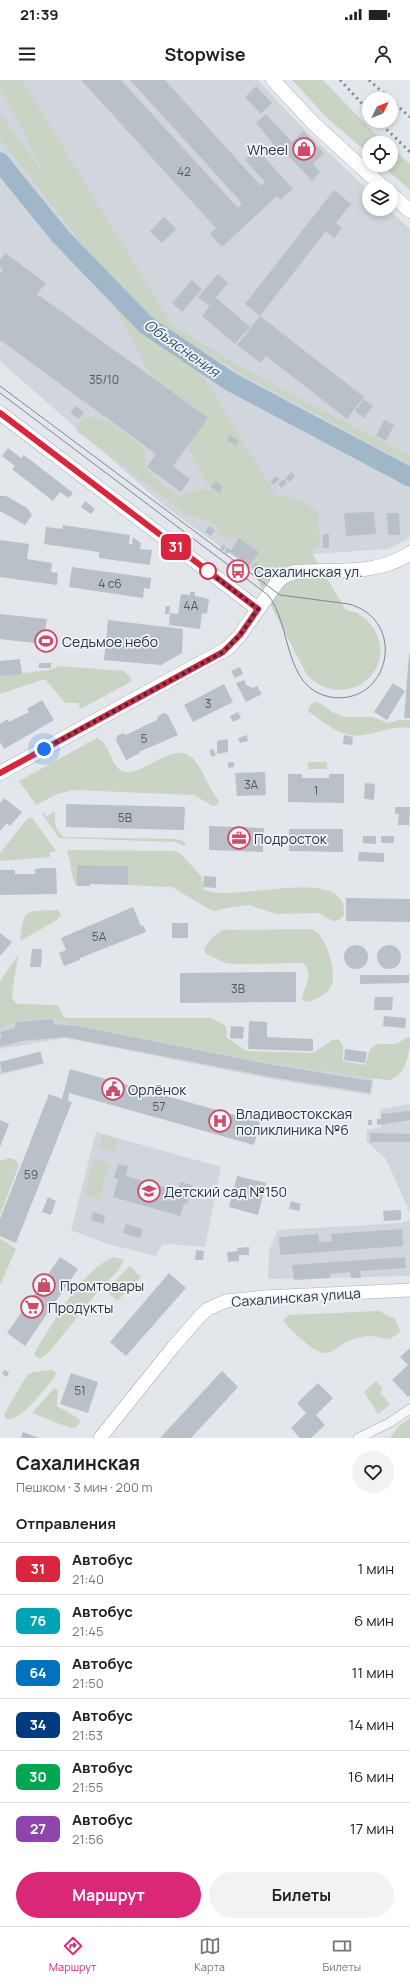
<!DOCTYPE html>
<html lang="ru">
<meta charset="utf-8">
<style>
body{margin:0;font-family:Manrope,sans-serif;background:#f2f2f2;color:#222;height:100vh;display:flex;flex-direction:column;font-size:15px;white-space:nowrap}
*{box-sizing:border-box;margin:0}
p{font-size:13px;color:#767676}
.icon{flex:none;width:22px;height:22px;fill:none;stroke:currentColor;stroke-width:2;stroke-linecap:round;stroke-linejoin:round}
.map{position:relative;height:1358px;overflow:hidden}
.panel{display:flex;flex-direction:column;background:#fff;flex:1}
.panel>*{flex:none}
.badge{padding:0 8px;border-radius:6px;font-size:14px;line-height:26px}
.needle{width:26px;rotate:47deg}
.buttons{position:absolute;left:362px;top:12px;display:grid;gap:8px}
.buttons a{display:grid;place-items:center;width:36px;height:36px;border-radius:50%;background:#fff;box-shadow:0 2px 6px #0003;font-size:20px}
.you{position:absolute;width:20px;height:20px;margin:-10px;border:3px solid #fff;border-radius:50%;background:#1a73e8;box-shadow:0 0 0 6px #1a73e833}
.map>.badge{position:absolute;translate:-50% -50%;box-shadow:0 0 0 2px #fff}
h2{padding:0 16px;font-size:15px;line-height:36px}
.round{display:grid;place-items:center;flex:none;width:42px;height:42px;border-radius:21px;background:#f2f2f2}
.overview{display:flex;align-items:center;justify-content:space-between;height:68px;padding:0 16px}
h1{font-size:19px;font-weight:700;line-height:30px}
.button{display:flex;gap:8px;margin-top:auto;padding:8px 16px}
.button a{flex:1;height:46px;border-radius:24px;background:#db2777;color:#fff;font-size:16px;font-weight:700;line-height:46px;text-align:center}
.button a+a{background:#f2f2f2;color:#222}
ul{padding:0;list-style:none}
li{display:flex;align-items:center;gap:12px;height:52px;padding:0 16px;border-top:1px solid #e0e0e0}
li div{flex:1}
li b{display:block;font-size:15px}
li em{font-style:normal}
li .badge{min-width:44px;font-weight:700;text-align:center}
.status{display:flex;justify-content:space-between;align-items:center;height:28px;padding:0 20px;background:#fff;direction:ltr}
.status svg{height:11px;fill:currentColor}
header{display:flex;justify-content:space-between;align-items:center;height:52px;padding:0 16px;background:#fff;font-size:18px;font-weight:700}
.tab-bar{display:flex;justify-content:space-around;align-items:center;height:56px;border-top:1px solid #e0e0e0;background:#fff;font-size:11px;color:#767676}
.tab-bar a{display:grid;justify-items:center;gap:2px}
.tab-bar .on{color:#db2777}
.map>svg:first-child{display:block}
.built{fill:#d1d6dc}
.green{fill:#c9d4c4}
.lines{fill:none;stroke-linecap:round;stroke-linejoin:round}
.river{stroke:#9fb7c9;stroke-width:19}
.building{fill:#bac0c7}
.minor-casing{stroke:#a8adb4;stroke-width:10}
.secondary-casing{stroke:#a8adb4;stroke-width:14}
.primary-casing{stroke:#a2acb6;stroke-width:15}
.minor{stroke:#f5f7f9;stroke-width:9}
.secondary{stroke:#fff;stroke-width:13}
.primary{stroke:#fff;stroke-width:14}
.tram{stroke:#7c8794;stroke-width:1}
.rail{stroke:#7c8794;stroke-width:3;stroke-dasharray:2 4;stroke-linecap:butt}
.line-casing{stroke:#fff;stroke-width:9}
.line{stroke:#d7263d;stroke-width:6}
.walk{stroke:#2b3542;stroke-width:4;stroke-dasharray:0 7.2}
.stop-dot{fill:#fff;stroke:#d7263d;stroke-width:2}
.labels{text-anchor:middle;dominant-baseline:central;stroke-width:3.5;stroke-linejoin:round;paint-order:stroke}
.number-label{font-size:12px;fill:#4f5863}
.poi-label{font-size:14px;fill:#2b3542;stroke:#f2f5f8;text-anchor:start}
.street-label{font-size:14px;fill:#2b3542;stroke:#f2f5f8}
.water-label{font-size:15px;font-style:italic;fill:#365875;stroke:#f2f5f8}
</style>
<div class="status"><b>21:39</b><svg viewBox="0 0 49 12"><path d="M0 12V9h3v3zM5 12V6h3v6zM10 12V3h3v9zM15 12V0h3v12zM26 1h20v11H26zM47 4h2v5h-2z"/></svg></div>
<header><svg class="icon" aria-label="menu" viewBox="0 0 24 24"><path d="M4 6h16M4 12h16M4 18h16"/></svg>Stopwise<svg class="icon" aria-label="person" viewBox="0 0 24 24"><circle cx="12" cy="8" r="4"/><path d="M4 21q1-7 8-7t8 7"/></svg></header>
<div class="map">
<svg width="410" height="1358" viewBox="0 0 410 1358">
<rect width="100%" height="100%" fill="#e3e6ea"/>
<path class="built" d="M0 0H258L298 43 369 111V129H388L410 149V456L406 460 388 469 268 477 257 493 167 428 0 281Z
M55 935 121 950 374 996 371 1015 271 999 65 958 0 969V949L13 941Z
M41 971 44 984 0 995V982Z
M410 1024V1133L386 1079 366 1061 367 1050 382 1047 380 1029Z
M96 1052 221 1087 205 1167 167 1164 162 1165 156 1176 108 1164 71 1150Z
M410 1140V1196L268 1199 269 1171 278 1150 402 1143Z"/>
<path class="green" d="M0 0H22L172 245 251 293 410 376V385L245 296 178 255 277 417C290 413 308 425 318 432L320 463 317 468 310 470C319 486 329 501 338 517 341 520 343 527 346 530 348 531 353 532 355 532 364 536 372 544 376 553 396 596 341 631 307 595L235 457 229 459 222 458 215 445 186 434 78 352 76 348C88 319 128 355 142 367L146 373 145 389 158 402 180 416C194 414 198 407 211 411L81 162 0 59V33L47 98 0 7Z
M292 0H323L368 47 386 63H369V74L327 38Z
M391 67 410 84V110L381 85H391Z
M59 586 123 591 130 596 132 601 81 629 78 623H65L45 599 0 614V596L49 590Z
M315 622 320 623 332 632 345 637H373L388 643 398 640H410V648C392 646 381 652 364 655 342 659 325 643 308 631L310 625Z
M97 658C112 664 109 688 125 692 140 695 165 670 183 673 199 675 208 709 219 721L218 724 214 726 211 725 194 715 74 710 57 714 36 725 19 701Z
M308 682H327V689H308Z
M55 731C55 742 54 751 64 757L176 759 183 761 186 764 184 766 176 762 59 758 42 734 43 732 46 737Z
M30 737 33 739 56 771 50 772V777L0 781V773L27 739Z
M68 770 175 771 180 773 202 797 203 809C229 825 350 782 344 835L339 840 333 841 318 833 276 834 249 825 226 828 216 831 211 830 172 807 128 805V786L77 785V806C70 799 72 782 67 772Z
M58 830 61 835 57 840 20 861C23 828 26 831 58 830Z
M310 849C325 851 334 885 333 900 332 912 316 921 306 922L302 920C303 907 316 893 302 883L235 884 226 883 206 874 204 869C208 861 215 854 223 850Z
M18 875 12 914 13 920 18 924 58 925 63 936 66 938H211L226 946 227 958 247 971 313 973 332 960 338 959 343 965V981L365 985 370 969 378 964H396L408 957 410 958C410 973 405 1001 385 1000L268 983 62 943 53 938 16 941 0 950V901Z
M103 1055 118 1060 115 1072 99 1068Z
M10 1078 16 1080 19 1085 0 1135V1081Z
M94 1079 110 1083 99 1119 84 1115Z
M0 1158 16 1169 0 1205Z
M114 1177 124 1180 118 1191 99 1210 50 1271 40 1279 34 1275 36 1270C55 1241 81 1190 114 1177Z
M130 1186 141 1197 117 1221 106 1210Z
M379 1231 395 1239 400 1251C388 1265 381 1255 366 1256 360 1257 352 1259 346 1262 338 1266 331 1276 321 1272 309 1269 292 1250 283 1241L284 1239 290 1235Z
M53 1290 56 1293 54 1298C45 1308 20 1343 6 1339L4 1334 27 1295 33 1292Z
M376 1301 383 1309 380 1313 390 1324 378 1334 364 1312Z
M54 1308 58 1311 57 1326 79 1339 80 1342 75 1348H70L32 1333Z
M410 1338V1358H390L399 1346Z"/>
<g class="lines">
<path class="river" d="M0 82 60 156 146 245 231 302 410 397"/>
</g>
<path class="building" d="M81 0H121L238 128 242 123 130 0H165L261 106 265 102 245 80 257 69 293 109 280 120 277 116 222 167 210 154 216 148Z
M256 6 272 23 261 34 245 17Z
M266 34 292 62 303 51 324 73 313 84 320 92 312 101 282 69 279 71 256 43Z
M334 110 351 124 336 143 342 148 334 158 326 151 260 236 245 224Z
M164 137 176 149 162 163 150 151Z
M5 173 46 203 37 214 208 338 173 386 190 399 181 412 147 387 156 374 0 260V194L3 189 0 187V180Z
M218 194 228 203 209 226 198 217Z
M192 200 202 209 182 232 172 223Z
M216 218 250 247 235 264 202 236Z
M260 236 364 317 347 339 266 276 260 283 237 265Z
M364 319 373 326 364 338 355 331Z
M76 326 84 332 79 339 70 333Z
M384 340 394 345 386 361 376 356Z
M230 355 239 361 236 366 227 360Z
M8 368 21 378 24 375 73 413 69 418 60 412 53 421 12 389 15 386 2 376Z
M291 392 295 396 289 402 285 398Z
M276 396 279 399 274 405 270 402Z
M283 399 287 402 282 408 278 404Z
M215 401 223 407 219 413 211 407Z
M0 416H6L27 428 32 435 25 445 0 431Z
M85 421 95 429 91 434 81 427Z
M374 432 376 454 346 456 344 433Z
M387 433H399L400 455H388Z
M63 445 130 455 129 464H132L133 457 141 463 140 469 152 470 150 485 99 478V472L44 464 46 447 63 449Z
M209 446 215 450 211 456 205 452Z
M323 454H329V468H323Z
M239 458 259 472 249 486 229 472 227 474 224 472 227 468 231 470Z
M0 460 29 464 27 479 52 483 51 492 58 493 57 505 0 497Z
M223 465 226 467 223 471 220 469Z
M255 482 261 486 257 492 251 488Z
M72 487 151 498 150 509 144 508 143 518 69 507Z
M190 512H195V516L209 519 207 534 202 533 200 549 169 545 170 533 178 534 181 514 190 515Z
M166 526H170L169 534H165Z
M0 534 47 539 45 552 53 553 52 565 0 559Z
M108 540 183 549 182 573 161 585 104 580Z
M409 574H410V638H404Z
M20 579 22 594 0 596V581Z
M39 583H51V588H39Z
M240 587 243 594 235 598 231 591Z
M244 600 246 605 253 608 257 606 262 614 246 622 236 603Z
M393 603 405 611 387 640 374 632Z
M224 604 233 622 193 642 184 625Z
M42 620 54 640 4 669 0 662V644L8 639 9 642 29 632 27 629Z
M238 632 241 638 233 642 230 636Z
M164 633 168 635 178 655 139 672 140 673 126 680 116 660 117 656 123 653 126 655 140 648 157 640 158 636Z
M247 655 248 661 240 663 238 658Z
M344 655 353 657 352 665 343 664Z
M228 659V672L217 674V661Z
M213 669 216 675 212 677 209 670Z
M228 682H234V687L228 688Z
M265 692 266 715 237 716 235 693Z
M288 694H302V698H329V694H344V723L288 722Z
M365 703 375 704 374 720 364 719Z
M4 718 22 732 10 746 7 743 0 751V723Z
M66 724 185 727 184 750 66 747Z
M395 727H410L409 745H398L399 734H395Z
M209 746 264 748 263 772 209 770Z
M289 749H343V772L289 771Z
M363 756H376V764L363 763Z
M381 756H394V763H381Z
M359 772 384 773V782L358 781Z
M77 785 128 786V805L90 804V806H77Z
M45 788H56L57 814 0 815V790H15V794H35V789Z
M204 796 216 797V808L203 807Z
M346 818 410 819V842L346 841Z
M133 827 141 846 143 845 146 852 80 878V880L64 886 59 873 66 870 61 858Z
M172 843H188V858H172Z
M0 853 12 862 0 876Z
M344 877a12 12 0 1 1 24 0a12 12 0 1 1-24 0Z
M377 877a12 12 0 1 1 24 0a12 12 0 1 1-24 0Z
M32 869H42L41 887H30Z
M296 892V922L180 923V893Z
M360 895H409V903L360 904Z
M375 917H393L392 930H374Z
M384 936 406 938 405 948 383 946Z
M53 939 54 944 77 946 268 984 372 1001 370 1013 271 997 65 957 22 961 0 967V959L2 958 0 952 15 948V942Z
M249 941 267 942V957L313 959V971L248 969Z
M231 946 244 947 243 959 230 958Z
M345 969 367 972 365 983 344 980Z
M40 972 43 983 2 993 0 982Z
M70 989 260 1042 254 1065 69 1013 68 1021 72 1022 16 1163 0 1156V1139L49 1014 62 1019Z
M410 1031V1040L377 1045V1039H381V1034Z
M0 1040 9 1044 0 1067Z
M368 1040H372V1045H368Z
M370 1053 410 1054V1062H370Z
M118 1084 128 1086 126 1096 178 1111 180 1102 192 1105 187 1124 184 1123 180 1136 113 1117 118 1099 114 1098Z
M237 1096 266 1103 258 1135 229 1127Z
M48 1117 56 1121 51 1135 42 1132Z
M291 1121 301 1124 299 1131 289 1129Z
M401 1130V1140L384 1141 383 1131Z
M93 1132 105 1136 103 1144 91 1140Z
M126 1144 143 1149 140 1158 123 1153Z
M402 1149 403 1166 280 1175 279 1157 318 1154 319 1162 332 1161 331 1154Z
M249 1167V1175H239V1181L228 1182 227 1172 238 1171 237 1168Z
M196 1170 204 1171 203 1180H195Z
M60 1177 78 1189 25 1266 7 1253Z
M405 1177 406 1188 360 1191 361 1198H351L350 1192 330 1194V1198L294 1200 292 1185Z
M169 1193 186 1208 126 1276 110 1262Z
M410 1268V1315L408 1317 392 1300 408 1285 400 1277Z
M4 1290 9 1292 7 1297 2 1294Z
M222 1291 238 1307 229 1317 191 1358H160Z
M71 1293 98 1302 88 1333 60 1324Z
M318 1303 333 1318 316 1335 325 1345 311 1358H300L291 1348 306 1333 297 1323Z
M23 1352 39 1358H21Z"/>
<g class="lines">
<g class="minor-casing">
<path id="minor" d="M358 1358 389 1343 410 1329"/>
</g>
<g class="secondary-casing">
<path id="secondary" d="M100 1358 174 1266 201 1235 208 1229 226 1221 265 1217 410 1210"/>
</g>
<g class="primary-casing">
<path id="primary" d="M273 0 314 44 383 107
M391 114 410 131
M0 333 258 529
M0 693 228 568 240 555 278 501 286 495 295 492C332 489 378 496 410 473"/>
</g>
<use href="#minor" class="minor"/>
<use href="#secondary" class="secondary"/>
<use href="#primary" class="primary"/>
<path class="tram" d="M0 306 280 515 349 524C409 541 389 627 330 617 283 608 292 545 268 515L0 313"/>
<path class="rail" d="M340 0 369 31
M369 0 390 19
M391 20 410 37
M378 41 410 72"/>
</g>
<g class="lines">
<g class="line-casing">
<path id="line" d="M0 333 258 529 240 555 223 572 0 693"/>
</g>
<use href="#line" class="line"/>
<path class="walk" d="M44 669 223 572 240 555 258 529 206 490 208 491"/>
</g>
<defs>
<g id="shop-ring" transform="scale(1.15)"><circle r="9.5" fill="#f2f5f8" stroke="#cb4c6b" stroke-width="1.5"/><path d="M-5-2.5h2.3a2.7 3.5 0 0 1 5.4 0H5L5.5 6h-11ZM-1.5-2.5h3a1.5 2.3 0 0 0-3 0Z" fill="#cb4c6b"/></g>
<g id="bus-ring" transform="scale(1.15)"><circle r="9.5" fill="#f2f5f8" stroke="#cb4c6b" stroke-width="1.5"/><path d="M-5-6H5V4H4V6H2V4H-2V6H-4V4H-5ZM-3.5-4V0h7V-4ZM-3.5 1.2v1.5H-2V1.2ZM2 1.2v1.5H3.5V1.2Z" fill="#cb4c6b"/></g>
<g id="stadium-ring" transform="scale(1.15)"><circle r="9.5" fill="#f2f5f8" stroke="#cb4c6b" stroke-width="1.5"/><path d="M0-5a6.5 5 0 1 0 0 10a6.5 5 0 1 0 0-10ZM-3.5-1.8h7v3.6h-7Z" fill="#cb4c6b"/></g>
<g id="office-ring" transform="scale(1.15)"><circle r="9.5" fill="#f2f5f8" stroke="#cb4c6b" stroke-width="1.5"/><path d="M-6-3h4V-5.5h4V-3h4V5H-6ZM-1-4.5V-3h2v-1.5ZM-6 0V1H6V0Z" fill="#cb4c6b"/></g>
<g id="civic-ring" transform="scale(1.15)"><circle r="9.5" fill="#f2f5f8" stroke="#cb4c6b" stroke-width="1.5"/><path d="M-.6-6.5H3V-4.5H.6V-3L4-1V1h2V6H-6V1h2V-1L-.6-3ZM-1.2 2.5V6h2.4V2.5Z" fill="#cb4c6b"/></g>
<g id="hospital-ring" transform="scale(1.15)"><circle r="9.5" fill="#f2f5f8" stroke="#cb4c6b" stroke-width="1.5"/><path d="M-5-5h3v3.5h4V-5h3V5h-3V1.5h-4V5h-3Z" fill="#cb4c6b"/></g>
<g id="school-ring" transform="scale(1.15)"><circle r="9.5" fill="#f2f5f8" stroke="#cb4c6b" stroke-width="1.5"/><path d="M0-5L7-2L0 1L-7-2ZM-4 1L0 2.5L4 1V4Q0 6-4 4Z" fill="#cb4c6b"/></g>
<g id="supermarket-ring" transform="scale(1.15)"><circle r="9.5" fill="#f2f5f8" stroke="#cb4c6b" stroke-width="1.5"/><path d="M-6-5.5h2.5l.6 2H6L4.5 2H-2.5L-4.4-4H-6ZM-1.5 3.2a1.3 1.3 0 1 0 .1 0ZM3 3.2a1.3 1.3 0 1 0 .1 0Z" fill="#cb4c6b"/></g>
</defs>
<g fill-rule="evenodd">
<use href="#shop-ring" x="304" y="69"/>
<use href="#bus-ring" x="238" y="491"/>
<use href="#stadium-ring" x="46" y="561"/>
<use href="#office-ring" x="239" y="758"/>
<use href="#civic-ring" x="113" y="1009"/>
<use href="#hospital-ring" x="220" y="1041"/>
<use href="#school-ring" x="149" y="1111"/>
<use href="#shop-ring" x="44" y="1205"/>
<use href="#supermarket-ring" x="32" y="1227"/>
</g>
<circle class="stop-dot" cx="208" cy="491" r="8"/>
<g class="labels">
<g class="number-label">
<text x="184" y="91">42</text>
<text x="104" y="299">35/10</text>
<text x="110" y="503">4 с6</text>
<text x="191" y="525">4А</text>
<text x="208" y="623">3</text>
<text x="144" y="658">5</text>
<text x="251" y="704">3А</text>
<text x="316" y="710">1</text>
<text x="125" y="737">5В</text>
<text x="99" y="856">5А</text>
<text x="238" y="908">3В</text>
<text x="159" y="1026">57</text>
<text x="31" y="1094">59</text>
<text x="80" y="1310">51</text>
</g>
<g class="poi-label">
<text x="288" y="69" text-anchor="end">Wheel</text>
<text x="254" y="491">Сахалинская ул.</text>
<text x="62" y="561">Седьмое небо</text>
<text x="254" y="758">Подросток</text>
<text x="128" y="1009">Орлёнок</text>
<text x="236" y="1033">Владивостокская<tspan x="236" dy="16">поликлиника №6</tspan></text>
<text x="164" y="1111">Детский сад №150</text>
<text x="60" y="1205">Промтовары</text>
<text x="48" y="1227">Продукты</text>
</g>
<g class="street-label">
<text transform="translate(296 1217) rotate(-4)">Сахалинская улица</text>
</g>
<g class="water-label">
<text transform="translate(182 268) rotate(35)">Объяснения</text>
</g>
</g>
</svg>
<div class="buttons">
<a><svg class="needle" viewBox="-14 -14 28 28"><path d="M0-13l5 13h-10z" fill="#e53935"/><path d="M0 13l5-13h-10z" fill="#767676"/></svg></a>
<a><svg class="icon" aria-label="locate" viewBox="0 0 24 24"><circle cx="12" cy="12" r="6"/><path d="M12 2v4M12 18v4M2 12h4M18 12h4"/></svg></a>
<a><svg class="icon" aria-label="layers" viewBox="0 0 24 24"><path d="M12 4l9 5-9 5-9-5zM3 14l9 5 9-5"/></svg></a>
</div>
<div class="you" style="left:44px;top:669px"></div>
<b class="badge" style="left:176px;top:467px;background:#d7263d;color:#fff">31</b>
</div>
<section class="panel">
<div class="overview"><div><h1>Сахалинская</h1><p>Пешком · 3 мин · 200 m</p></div><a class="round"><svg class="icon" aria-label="heart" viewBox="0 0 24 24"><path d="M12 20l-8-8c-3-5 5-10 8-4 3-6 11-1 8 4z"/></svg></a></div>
<h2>Отправления</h2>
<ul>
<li><span class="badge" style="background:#d7263d;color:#fff">31</span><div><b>Автобус</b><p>21:40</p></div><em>1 мин</em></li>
<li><span class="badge" style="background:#00a3b4;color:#fff">76</span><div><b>Автобус</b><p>21:45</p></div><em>6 мин</em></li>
<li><span class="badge" style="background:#0072bc;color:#fff">64</span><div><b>Автобус</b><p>21:50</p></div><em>11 мин</em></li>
<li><span class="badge" style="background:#003b80;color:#fff">34</span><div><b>Автобус</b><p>21:53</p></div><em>14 мин</em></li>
<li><span class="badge" style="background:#00a651;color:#fff">30</span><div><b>Автобус</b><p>21:55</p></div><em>16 мин</em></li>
<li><span class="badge" style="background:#8e44ad;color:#fff">27</span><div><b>Автобус</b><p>21:56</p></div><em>17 мин</em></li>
</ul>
<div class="button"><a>Маршрут</a><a>Билеты</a></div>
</section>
<nav class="tab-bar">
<a class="on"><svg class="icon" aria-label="directions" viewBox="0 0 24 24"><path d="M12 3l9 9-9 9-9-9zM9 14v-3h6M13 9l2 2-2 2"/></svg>Маршрут</a>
<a><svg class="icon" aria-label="map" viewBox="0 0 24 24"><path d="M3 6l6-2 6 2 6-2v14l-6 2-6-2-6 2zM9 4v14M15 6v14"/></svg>Карта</a>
<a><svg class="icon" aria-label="tickets" viewBox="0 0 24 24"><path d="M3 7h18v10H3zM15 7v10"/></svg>Билеты</a>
</nav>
